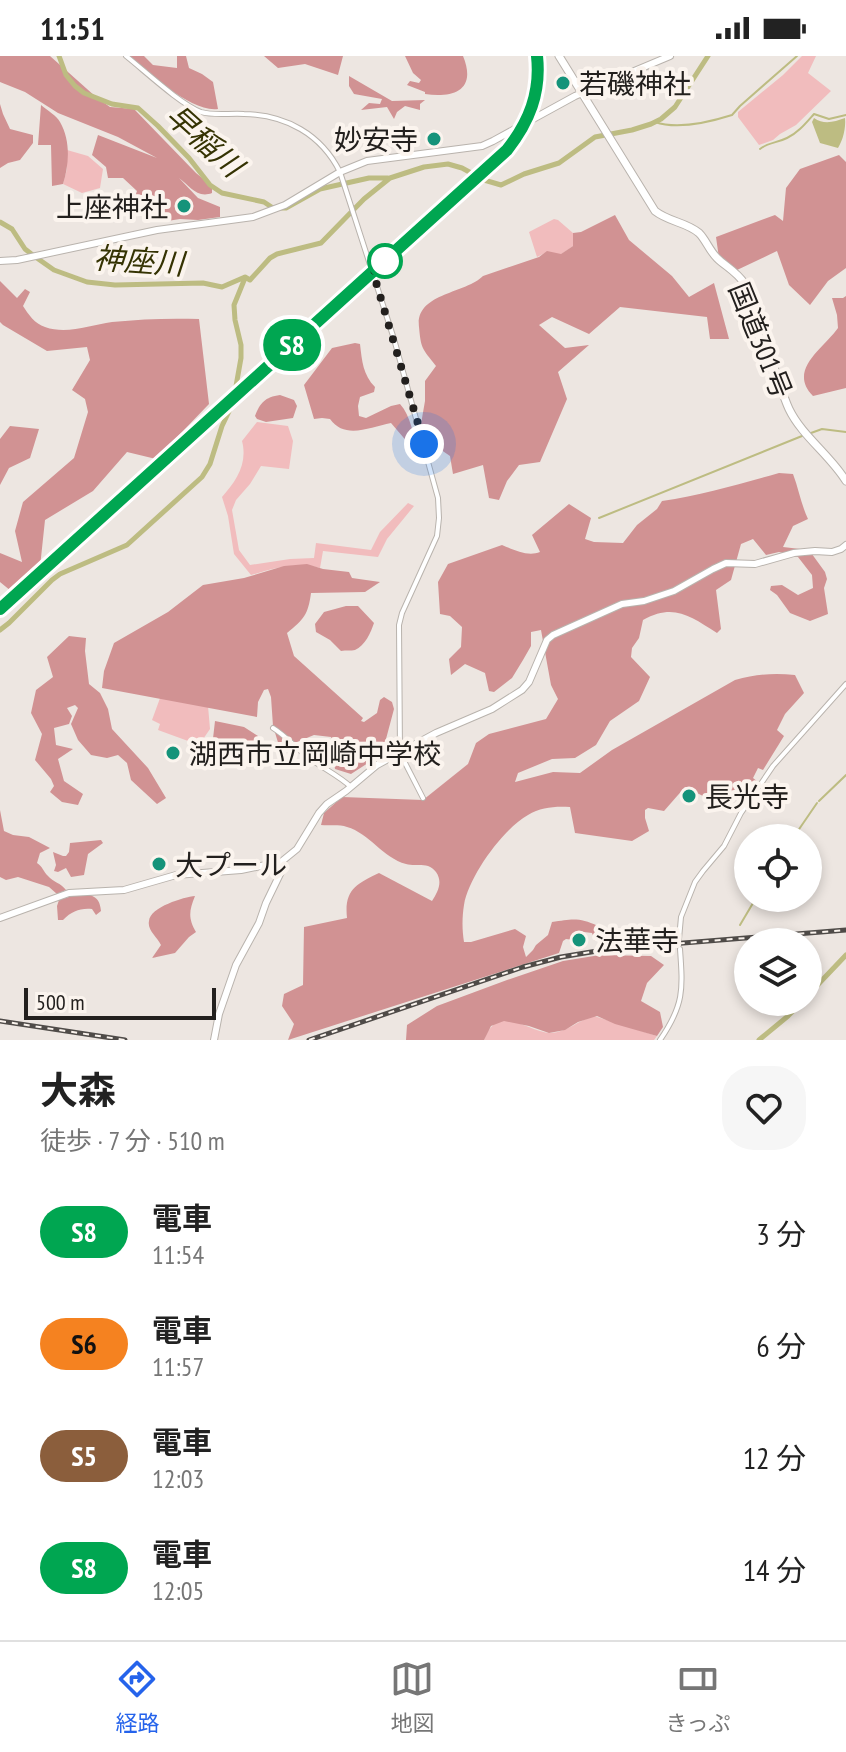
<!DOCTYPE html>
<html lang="ja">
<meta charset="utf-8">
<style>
body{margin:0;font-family:"PT Sans Narrow","Noto Sans JP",sans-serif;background:#f6f6f6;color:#222;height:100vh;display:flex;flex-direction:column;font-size:30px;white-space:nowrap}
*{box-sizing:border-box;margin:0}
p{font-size:26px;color:#767676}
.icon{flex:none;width:44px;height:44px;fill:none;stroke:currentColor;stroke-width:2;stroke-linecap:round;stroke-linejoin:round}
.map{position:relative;height:984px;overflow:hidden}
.details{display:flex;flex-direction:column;background:#fff;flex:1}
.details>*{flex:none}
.badge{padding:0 16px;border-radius:26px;font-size:28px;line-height:52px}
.controls{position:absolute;left:734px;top:768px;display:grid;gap:16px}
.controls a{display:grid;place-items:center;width:88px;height:88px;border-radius:50%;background:#fff;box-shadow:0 4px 12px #0003;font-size:40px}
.scale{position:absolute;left:24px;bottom:20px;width:192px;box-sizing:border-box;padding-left:8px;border:4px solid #23201e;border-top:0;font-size:22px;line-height:28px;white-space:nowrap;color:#23201e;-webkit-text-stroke:6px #fbf4ee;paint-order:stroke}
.you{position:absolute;width:40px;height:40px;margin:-20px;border:6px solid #fff;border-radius:50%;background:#1a73e8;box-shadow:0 0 0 12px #1a73e833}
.map>.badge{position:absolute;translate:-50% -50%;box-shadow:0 0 0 4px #fff}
.round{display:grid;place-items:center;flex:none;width:84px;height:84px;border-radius:32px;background:#f6f6f6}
.headline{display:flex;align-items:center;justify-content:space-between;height:136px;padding:0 40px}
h1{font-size:38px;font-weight:700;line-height:60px}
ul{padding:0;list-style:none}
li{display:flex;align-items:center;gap:24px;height:112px;padding:0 40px}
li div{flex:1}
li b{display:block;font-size:30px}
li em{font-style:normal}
li .badge{min-width:88px;font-weight:700;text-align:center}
.status{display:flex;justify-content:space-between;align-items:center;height:56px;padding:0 40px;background:#fff;direction:ltr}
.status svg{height:22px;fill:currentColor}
.tabs{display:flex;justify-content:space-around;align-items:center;height:112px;border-top:2px solid #e0e0e0;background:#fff;font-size:22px;color:#767676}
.tabs a{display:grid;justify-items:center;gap:4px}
.tabs .current{color:#2563eb}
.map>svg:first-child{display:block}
.green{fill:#f1bcbd}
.forest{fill:#d19293}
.water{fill:#bdbc82}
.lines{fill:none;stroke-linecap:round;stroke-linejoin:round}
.stream{stroke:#bdbc82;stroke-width:2}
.river{stroke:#bdbc82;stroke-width:5}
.minor-casing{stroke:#b9b3ad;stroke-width:6}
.major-casing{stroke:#b9b3ad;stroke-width:8}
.highway-casing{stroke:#b9b3ad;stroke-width:9}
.minor{stroke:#fff;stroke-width:4}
.major{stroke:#fff;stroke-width:6}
.highway{stroke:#fff;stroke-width:7}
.rail-casing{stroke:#4f4b48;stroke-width:5}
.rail{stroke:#fbf4ee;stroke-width:2;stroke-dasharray:6;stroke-linecap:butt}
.line-casing{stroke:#fff;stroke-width:18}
.line{stroke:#00a651;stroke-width:12}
.walk{stroke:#23201e;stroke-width:8;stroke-dasharray:0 14.4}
.poi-dot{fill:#15937a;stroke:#fbf4ee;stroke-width:3}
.stop-dot{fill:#fff;stroke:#00a651;stroke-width:4}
.labels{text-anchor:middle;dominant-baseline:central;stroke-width:8;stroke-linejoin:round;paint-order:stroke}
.poi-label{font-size:28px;fill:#23201e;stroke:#fbf4ee;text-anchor:start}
.street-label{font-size:28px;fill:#23201e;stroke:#fbf4ee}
.water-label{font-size:30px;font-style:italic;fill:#353303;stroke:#fbf4ee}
</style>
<div class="status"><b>11:51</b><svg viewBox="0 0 49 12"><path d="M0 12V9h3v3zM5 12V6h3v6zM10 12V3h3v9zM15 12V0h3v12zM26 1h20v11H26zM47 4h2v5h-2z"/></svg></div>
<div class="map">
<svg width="846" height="984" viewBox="0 0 846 984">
<rect width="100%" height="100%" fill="#ede6e1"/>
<path class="green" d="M802 0H816L808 17 831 35 796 69 780 78 773 84 759 89 738 61V56L783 19Z
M67 94 88 100 103 113 100 132 82 137 63 128 67 113Z
M554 163 558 164 573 177V190L560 199 547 196 537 201 529 176Z
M257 366 288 370 293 385 289 413 261 410 250 428 236 444 232 454 239 494 250 509 290 503 314 502 316 487 371 494 380 476 408 447 414 450 387 483 378 501 323 495 320 512C295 506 275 512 251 519L234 498 228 460 222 441C236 425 248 408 242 385Z
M163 634 208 650 210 673 199 689 158 674 160 668 152 664Z
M594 960 657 980 654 984H484C499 944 526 977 551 977 567 976 579 964 594 960Z"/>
<path class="forest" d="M0 0H50L96 41 110 51 134 53 196 117 212 130V137C197 143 189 129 179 122L198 142 220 151V161L198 164 180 163 161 166 140 159H129L137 135 123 122H108L106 111 92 99 98 79 157 102 118 81 58 57 25 36 0 26Z
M126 0H144L153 9 177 12V0H186L189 12 202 18 213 26 218 53C192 57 147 15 126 0Z
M264 0H343L338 19 305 8 278 12Z
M405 0H463C477 34 454 42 425 38V36L407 29 410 25 419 27 421 24 413 17Z
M349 20 392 45 425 44 420 48V54L405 50 397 56 394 63 387 51 361 54 369 47 380 48 382 43 354 38 349 30Z
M0 48 3 58 10 73 33 79V87L20 104 8 107 0 112Z
M41 49C47 54 57 60 60 66 71 85 69 109 63 128L52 130 51 89H38Z
M839 99 846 106V212L828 225 810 249 789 229 777 195 737 214 719 202 716 181 775 159 783 165 786 132 800 113Z
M615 159 629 184 672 220 689 241 714 227 729 283H710L707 261 620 251 589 278 552 261 539 269 565 292 589 289 558 316 567 343 540 406 519 409 507 425 499 444 489 442 483 409 453 418 450 400 431 387 421 368 425 345V325L436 310C422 292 421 293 419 271 415 237 465 238 483 220L539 201 547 195 561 198 573 190V177L581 176Z
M0 225 17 242 25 233 30 236 23 250C28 258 35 268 45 271 67 279 90 269 112 266 141 263 170 262 199 263L209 348 156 403 127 396 93 435 45 464 40 511 11 535 0 526V497L22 506 15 475 23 446 74 402 88 356 85 343 72 334 90 304 87 291 47 295 3 269 0 266Z
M846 240V332L813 340C787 314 824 292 838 272L837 259 832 242H843Z
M355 287 360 288C362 305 363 319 375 331L374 336 360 341 358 350 359 360 366 362 391 350 400 348C411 360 413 379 418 395H415L391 367C370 371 345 384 330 363L322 362 314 363 304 329 332 292Z
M280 339 294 344 297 350 293 362 266 366 257 363 255 360C260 347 265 341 280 339Z
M10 370 39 373 30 402 9 412 0 429V383Z
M779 417 793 418C799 434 801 448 808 463L793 470 783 491 809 494 825 516 827 523 824 532 828 558 810 565 790 557 777 539 770 534 771 530 782 529 798 539 813 532 812 519 798 501 779 496 766 499 753 483 741 488 731 524 716 534 721 573 717 577C690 560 674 547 643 564L639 582 632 592 631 601 650 621 639 645 610 665 596 689 575 702 552 703 518 717 515 726 553 716 580 717 612 694 735 624C756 618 774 617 795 619L804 637 785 658 777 674 784 680 763 714 758 712 753 722 758 726 748 738 743 736 725 751 685 731 664 755 648 752 645 754V762L649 775 632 785 575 777 570 751C556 750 541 751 528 759 503 773 469 820 464 849 462 861 462 874 464 886H471L515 873 526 880 523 891 526 901 533 894 536 889 548 879 552 866C572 863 579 861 598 870L595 885 592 877 584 876 575 880 574 884 566 883 563 885 559 897 288 984 294 968 282 950 284 938 303 929 304 871 347 862C344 834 356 828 379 817L432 845C438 836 443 826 436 816 428 805 416 811 406 808 383 802 369 777 347 771 339 768 329 770 321 769L324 757 342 741 423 744 468 708 476 687 489 678 546 663 558 643 551 629 541 574 531 576V590L523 604 512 622 494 636 489 635 485 617 465 608 451 619 449 603 461 591 462 571 450 560 440 558 438 526 448 508 502 489C514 494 528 501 540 496L532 479 569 448 591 462 585 483 594 486 623 487 637 469 657 453 662 445C702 439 740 428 779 417Z
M307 508 323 513 349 516 352 522 380 526 365 536 311 537C308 559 304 563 287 577L294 600 363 662 361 665 364 666 377 657 380 644 384 641 392 646 394 653 382 698 351 718 335 713 331 681 314 679 280 693 273 670 271 641 268 633 264 634 258 646 257 661 102 632 104 615 114 587 168 556 203 529 244 522 284 510Z
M346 550H358L374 567C371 576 365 590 355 594 351 595 346 594 341 595L330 584 316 576 315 568 324 556Z
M69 580 86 582 85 595 89 628 100 637 108 653 112 673 148 712 166 742 157 748 131 724 127 707 118 699 107 702 91 699 78 684 71 668 78 652 75 649 67 652 72 660 69 668 54 672 56 689 73 693 58 703 64 725 83 738 78 749 62 746 50 736 54 730 51 723 35 704 42 678 31 657 36 634 53 621 47 601Z
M215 665 244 671 258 680 251 695 221 708 211 700Z
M0 754 4 775 13 779 29 781 50 792 40 797 37 807C43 811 43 815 48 820 53 826 61 827 66 834L57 838 49 831 18 821 6 824 0 821Z
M101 784 103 787 88 798 84 819 71 821 66 812 58 816 54 815 56 809 53 796 63 800H66L69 796 70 787Z
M90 839C98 842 100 846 101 855L96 859 92 853C80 852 72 855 63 864H58L57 850 59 844 72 840Z
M195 840C189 855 188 862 196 876L189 881 175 897 152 902 161 889C157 881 147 874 149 865 150 851 184 841 195 840Z
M600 899 651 900 664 909 647 927 641 945 660 956 663 971 657 980 615 968 597 960 578 966 565 974 549 977 529 970 504 965 491 970 484 984H406L407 969 437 950 507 924 563 905Z"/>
<path class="water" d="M814 62C824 69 834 66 845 62 846 72 843 84 838 92L820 87 812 66Z"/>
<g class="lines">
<path class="stream" d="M655 66C678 74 710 66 732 59L740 50 797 0
M760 93C769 86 777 87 787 82 798 77 806 67 814 58L829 63 846 59
M811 377 822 373 846 376
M599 462 802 380
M819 745 846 719
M793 782 817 747
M740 869 756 842
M737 926 748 908"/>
<path class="river" d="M59 0 66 19 75 30 84 37 112 48 138 52 158 70 189 102 210 129 222 137 264 146 273 152H286L320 133 369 122H388
M0 166 12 173 25 193 34 200 54 214 87 226 115 229 203 227 222 231 245 221 250 224 270 202 277 198 321 187 364 143 390 122 424 111 448 108 462 112 484 124 501 129 524 118 559 107 595 81 632 74 651 68 661 63 675 51 708 0
M0 574 9 567 52 524 60 518 127 489 202 421 210 408 222 370 233 347 241 302V289L235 264 234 249 245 222
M808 939 846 899
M759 984 788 960 802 946"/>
<g class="minor-casing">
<path id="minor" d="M126 0C145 15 180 48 201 56 214 60 230 57 244 58 286 59 321 78 340 116L394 283 438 442 439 462 437 480 402 557 399 569 400 697 423 742
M273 672C286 680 296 692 308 701 322 712 338 719 351 731
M679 883 681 861 695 826 703 815 724 790 741 757 773 710 846 628
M660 984C684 949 683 934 680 893"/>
</g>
<g class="major-casing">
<path id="major" d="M0 205 17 204 157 174 253 161 285 149 340 116 367 105 482 90 493 85 575 40 670 0
M0 862 69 837 124 834 176 819 241 814 281 806 297 793 319 757 327 748 346 735 377 709 436 677 492 653 522 634 529 626 547 584 553 579 622 548 644 545 674 535 713 513 726 507 755 508 794 497 815 495 832 496 841 493 846 489
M214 984 219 958 236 909 259 867 266 847 282 814 281 806"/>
</g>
<g class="highway-casing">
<path id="highway" d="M559 0 655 155C669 166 686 166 699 177 706 184 709 194 717 202 725 210 737 216 744 227 750 237 748 251 751 263 756 279 766 291 772 307 779 322 782 338 789 353 802 380 830 399 846 425"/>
</g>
<use href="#minor" class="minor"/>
<use href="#major" class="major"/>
<use href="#highway" class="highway"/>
<g class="rail-casing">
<path id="rail" d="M0 553 507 94C529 66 541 37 537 0
M0 965 125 984
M309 984 523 911 561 901 609 893 846 874"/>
</g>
<use href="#rail" class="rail"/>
</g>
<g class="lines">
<g class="line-casing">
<path id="line" d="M0 553 507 94C529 66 541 37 537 0"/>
</g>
<use href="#line" class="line"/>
<path class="walk" d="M385 205 373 216 424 388"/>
</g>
<g class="poi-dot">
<circle cx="563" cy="27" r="8"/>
<circle cx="434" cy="83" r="8"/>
<circle cx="184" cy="150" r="8"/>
<circle cx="173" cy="697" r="8"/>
<circle cx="689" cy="740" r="8"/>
<circle cx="159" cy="808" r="8"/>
<circle cx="579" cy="884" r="8"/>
</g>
<circle class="stop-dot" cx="385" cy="205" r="16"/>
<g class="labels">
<g class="poi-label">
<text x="579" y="27">若磯神社</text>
<text x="418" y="83" text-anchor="end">妙安寺</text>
<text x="168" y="150" text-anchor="end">上座神社</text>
<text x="189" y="697">湖西市立岡崎中学校</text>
<text x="705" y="740">長光寺</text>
<text x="175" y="808">大プール</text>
<text x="595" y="884">法華寺</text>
</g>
<g class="street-label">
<text transform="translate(761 284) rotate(68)">国道301号</text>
</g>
<g class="water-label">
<text transform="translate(205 84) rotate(42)">早稲川</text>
<text transform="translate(139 204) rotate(4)">神座川</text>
</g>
</g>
</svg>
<div class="controls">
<a><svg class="icon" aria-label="locate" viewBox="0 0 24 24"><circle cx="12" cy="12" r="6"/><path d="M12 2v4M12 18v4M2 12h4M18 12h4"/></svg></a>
<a><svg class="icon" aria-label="layers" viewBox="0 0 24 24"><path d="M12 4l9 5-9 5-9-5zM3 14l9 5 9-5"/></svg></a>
</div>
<div class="scale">500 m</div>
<div class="you" style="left:424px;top:388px"></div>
<b class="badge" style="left:292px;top:289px;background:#00a651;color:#fff">S8</b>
</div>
<section class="details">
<div class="headline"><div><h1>大森</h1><p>徒歩 · 7 分 · 510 m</p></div><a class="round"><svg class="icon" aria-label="heart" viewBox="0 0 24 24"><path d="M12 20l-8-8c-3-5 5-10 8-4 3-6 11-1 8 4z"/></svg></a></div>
<ul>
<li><span class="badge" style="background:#00a651;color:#fff">S8</span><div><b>電車</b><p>11:54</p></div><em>3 分</em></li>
<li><span class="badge" style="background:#f58220;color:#111">S6</span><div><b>電車</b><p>11:57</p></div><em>6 分</em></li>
<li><span class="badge" style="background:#8b5e3c;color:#fff">S5</span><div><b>電車</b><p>12:03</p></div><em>12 分</em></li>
<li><span class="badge" style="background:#00a651;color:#fff">S8</span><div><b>電車</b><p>12:05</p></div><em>14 分</em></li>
</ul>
</section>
<nav class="tabs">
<a class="current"><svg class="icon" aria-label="directions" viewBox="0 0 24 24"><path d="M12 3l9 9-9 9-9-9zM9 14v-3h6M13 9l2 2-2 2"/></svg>経路</a>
<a><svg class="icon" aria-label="map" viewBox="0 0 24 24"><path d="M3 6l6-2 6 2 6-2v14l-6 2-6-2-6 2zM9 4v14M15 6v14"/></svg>地図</a>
<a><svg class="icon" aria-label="tickets" viewBox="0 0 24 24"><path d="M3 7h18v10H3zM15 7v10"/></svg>きっぷ</a>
</nav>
